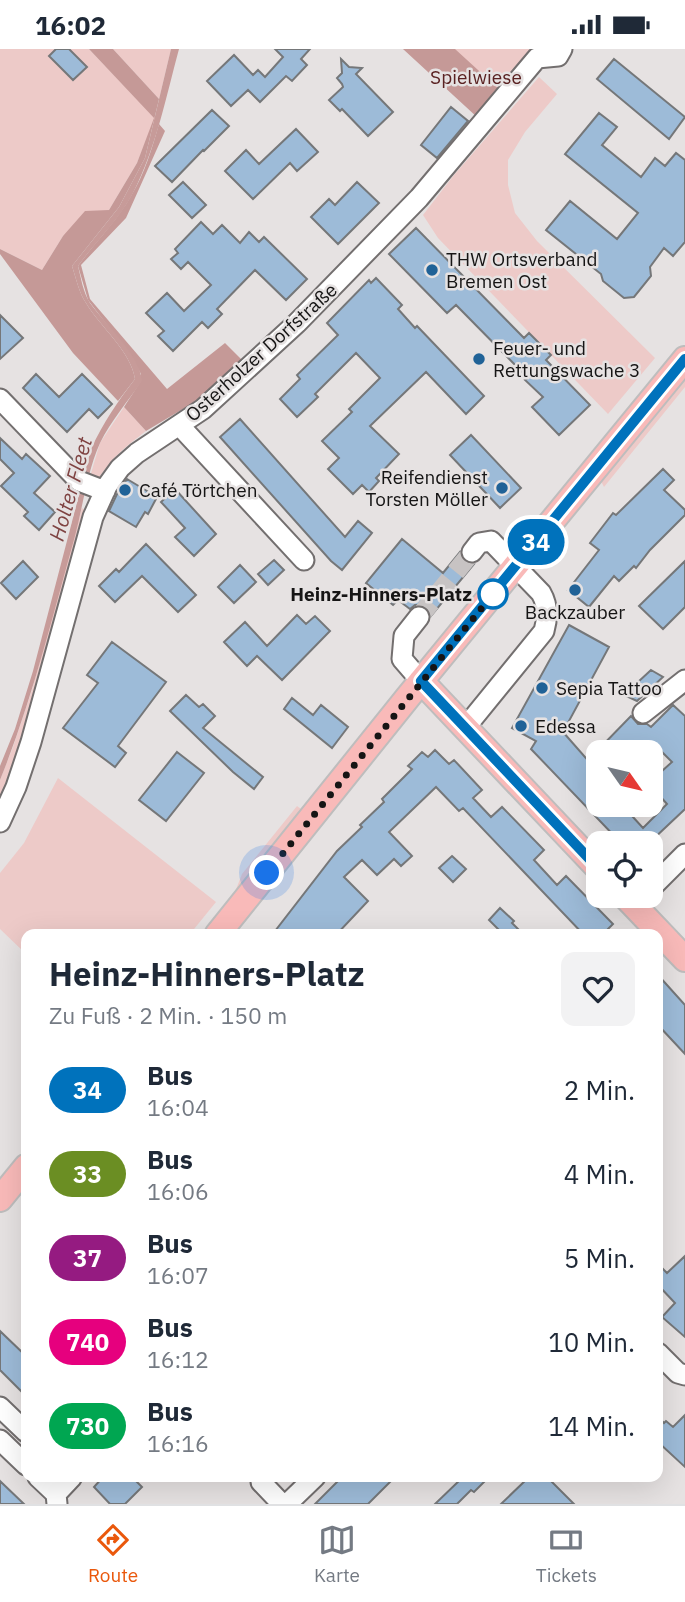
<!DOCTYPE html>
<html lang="de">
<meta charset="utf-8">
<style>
body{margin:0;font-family:"IBM Plex Sans",sans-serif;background:#f2f2f3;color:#1f2937;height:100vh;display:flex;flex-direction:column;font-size:26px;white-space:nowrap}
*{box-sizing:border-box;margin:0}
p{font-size:23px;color:#747a83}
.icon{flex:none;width:38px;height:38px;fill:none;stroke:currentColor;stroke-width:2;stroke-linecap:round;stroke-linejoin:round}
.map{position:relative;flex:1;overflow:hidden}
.details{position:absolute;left:21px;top:880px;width:642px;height:553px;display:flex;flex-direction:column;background:#fff;border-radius:14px;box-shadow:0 7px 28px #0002}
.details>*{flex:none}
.badge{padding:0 14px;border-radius:23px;font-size:24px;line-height:46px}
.needle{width:46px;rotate:124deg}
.controls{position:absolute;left:586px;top:691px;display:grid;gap:14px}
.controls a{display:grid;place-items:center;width:77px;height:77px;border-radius:14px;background:#fff;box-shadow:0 7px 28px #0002;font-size:35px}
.you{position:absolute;width:35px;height:35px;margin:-18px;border:5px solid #fff;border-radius:50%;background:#1a73e8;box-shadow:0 0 0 10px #1a73e833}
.map>.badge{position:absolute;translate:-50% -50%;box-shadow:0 0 0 4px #fff}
.round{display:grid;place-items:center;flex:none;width:74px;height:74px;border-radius:14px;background:#f2f2f3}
.head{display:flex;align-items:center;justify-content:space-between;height:119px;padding:0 28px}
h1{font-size:33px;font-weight:700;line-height:52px}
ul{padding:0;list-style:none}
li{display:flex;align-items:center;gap:21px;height:84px;padding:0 28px}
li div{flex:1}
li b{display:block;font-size:26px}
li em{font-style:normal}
li .badge{min-width:77px;font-weight:700;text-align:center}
.status{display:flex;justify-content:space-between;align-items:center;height:49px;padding:0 35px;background:#fff;direction:ltr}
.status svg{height:19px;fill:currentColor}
.tabs{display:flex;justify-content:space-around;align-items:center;height:98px;border-top:2px solid #e0e1e3;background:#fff;font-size:19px;color:#747a83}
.tabs a{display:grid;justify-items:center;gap:4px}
.tabs .current{color:#ea580c}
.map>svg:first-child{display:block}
.green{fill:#edcac8}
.forest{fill:#c59997}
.water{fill:#c79b99}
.building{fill:#9dbbd8;stroke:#757779;stroke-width:2}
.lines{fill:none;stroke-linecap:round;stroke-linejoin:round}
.minor-tunnel{stroke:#c7c3c3;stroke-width:19;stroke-dasharray:19 10;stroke-linecap:butt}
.minor-casing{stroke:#736f6f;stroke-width:23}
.major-casing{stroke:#bebdbd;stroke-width:28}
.minor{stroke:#fff;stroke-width:19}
.major{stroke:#f9bab9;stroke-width:24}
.line-casing{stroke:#fff;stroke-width:16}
.line{stroke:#0072bc;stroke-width:10}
.walk{stroke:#161515;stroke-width:7;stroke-dasharray:0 12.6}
.poi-dot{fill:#206297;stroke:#e6e2e2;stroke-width:2.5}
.stop-dot{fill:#fff;stroke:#0072bc;stroke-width:3.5}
.labels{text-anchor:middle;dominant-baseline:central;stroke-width:5;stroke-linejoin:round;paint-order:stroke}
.park-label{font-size:19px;fill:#5a2222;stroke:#e6e2e2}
.poi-label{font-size:19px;fill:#161515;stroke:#e6e2e2;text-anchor:start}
.street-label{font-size:19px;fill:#161515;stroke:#e6e2e2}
.stop-label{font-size:19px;font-weight:bold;fill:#161515;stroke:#e6e2e2;text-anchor:end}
.water-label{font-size:21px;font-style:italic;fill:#7f4342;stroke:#e6e2e2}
</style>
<div class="status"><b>16:02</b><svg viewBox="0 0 49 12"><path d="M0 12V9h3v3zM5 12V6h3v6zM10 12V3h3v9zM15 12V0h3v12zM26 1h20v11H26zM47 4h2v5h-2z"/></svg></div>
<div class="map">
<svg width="685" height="1455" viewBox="0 0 685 1455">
<rect width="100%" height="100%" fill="#e6e2e2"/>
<path class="green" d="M0 0H89L155 69 137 114 109 161 63 187 42 221 0 200Z
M113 0H171L159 50Z
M403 0H531L521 11 501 42Z
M539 28 557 45 525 83 508 111V136L515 164 537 192 655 309 608 365 438 189 423 166 454 126Z
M685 329V338L604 438 601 432Z
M124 358 146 382C124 399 110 410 96 434L89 431 100 394Z
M82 459 88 464 30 676 0 758V731L13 698 32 641Z
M58 729 216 853 190 885 26 886V905L0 880V824L24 794Z
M297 757 301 760 235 843 242 825Z"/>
<path class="forest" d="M89 0H113L159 50 145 109 119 158 72 217C76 229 79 244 86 254 100 278 131 302 135 330L118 352 73 304 0 205V200L42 221 63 187 85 162 109 161 137 114 154 69Z
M403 0H455L501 42 478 69Z
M159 75 165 82 126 169 81 216 90 250 167 340 225 294 243 312 203 348 146 382 124 358 141 332V325L131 307 88 251 78 217C95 193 117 172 131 147 145 124 152 99 159 75Z"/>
<path class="water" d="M171 0H179C166 48 156 99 133 144 119 171 96 192 78 217 81 229 83 243 90 254 105 275 140 306 142 332 128 352 111 372 100 394 87 423 83 457 75 487 52 569 32 652 0 731V717L15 680 33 622 91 400C103 374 118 352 135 330 131 302 100 278 86 254 79 244 76 229 72 217L119 158 145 109Z"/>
<path class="building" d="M56 0H69L87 18 73 31 49 7Z
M275 0H310L301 10 307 16 292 32 286 27 260 53 248 41 231 57 207 32 234 6 253 26 258 21 265 28 283 8Z
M341 10 349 18 362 19 356 25 393 63 368 87 342 60 340 62 329 51 343 38 342 35 337 29 342 24Z
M614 10 685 68 669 90 597 30Z
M451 58 468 72 437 109 421 96Z
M212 61 229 77 204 102 203 101 172 133 155 117Z
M599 64 617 78 602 96 641 128 655 109 665 117 676 104 685 111V193L673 207 664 199 650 218 651 227 634 248 624 249 603 232 601 225 546 181 570 152 617 190 638 164 565 105Z
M296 80 318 103 297 122 290 114 253 150 225 122 246 101 259 115Z
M183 133 206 156 192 169 169 146Z
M357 133 379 154 338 195 311 168 329 150 335 156Z
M201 173 213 185 222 176 240 194 249 183 259 193 264 188 307 230 286 251 255 221 217 260 222 265 208 279 202 273 173 302 158 287 164 282 146 264 167 244 184 262 211 236 188 213 181 220 171 210 178 204 175 200Z
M416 179 524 289 529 284 551 306 546 311 590 356 559 386 532 358 543 348 525 331 528 329 456 256 447 264 389 205Z
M376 229 402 256 398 260 415 279 417 277 484 347 466 365 426 323 370 377 399 405 376 429 379 432 369 443 362 436 353 445 328 420 339 409 322 392 352 363 349 360 380 329 356 304 315 345 318 348 297 368 280 350 300 330 297 326 338 286 327 274 369 231 371 234Z
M0 266 23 289 0 310Z
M36 325 59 348 82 325 112 355 98 369 89 360 67 383 23 339Z
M240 370 345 488 358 472 372 484 342 521 331 512 220 388Z
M471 386 521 439 500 459 450 406Z
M0 389 22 410 26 405 50 427 34 444 55 463 39 481 24 467 28 463 1 437 14 424 0 410Z
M663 420 674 431 664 441 685 461V466L650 501 636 519 634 517 619 532 614 527 589 558 568 541 599 501 590 494 613 464 616 466Z
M127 430 157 448 148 465 145 463 136 478 109 462 118 443Z
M175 440 216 485 194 507 175 488 185 479 161 453Z
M402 490 443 524 460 503 464 512 474 515 431 567 427 559 421 556H415L410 560 398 551 393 556 366 534Z
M146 495 196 546 178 563 142 527 115 553 99 537 116 520 119 523Z
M274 511 284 521 268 536 258 525Z
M23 512 38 528 16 550 1 534Z
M685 512V558L663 580 639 557Z
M240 516 256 533 234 554 218 538Z
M297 566 306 575 315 567 330 582 282 631 257 607 247 617 224 593 245 573 267 597Z
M569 576 609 598 563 683 592 716 588 721 598 732V756H622L643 779 667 755 651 737V732L672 713 653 694 644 704H640L630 693 619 704H595L631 667 638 675H647L651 678 673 656 685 667V760L649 794H621L531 700 536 692 512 679Z
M112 593 166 633 118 697 126 704 115 718 63 679 98 634 87 626Z
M651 621 663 628 637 652 624 646Z
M186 646 199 658 203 655 215 667 203 679 263 728 254 740 233 723 170 662Z
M292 649 313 666 321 656 348 678 332 699 284 660Z
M435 701 449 715 454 711 482 741 473 749 491 768 502 758 544 801 534 811 557 836 566 827 613 875 602 886H584L463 759 459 762 436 738 389 783 412 807 401 817 394 810 377 826 362 811 344 828 368 852 336 886H272L337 802 362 778 360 776 384 753 382 750 412 720 408 717 422 703 428 708Z
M177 703 204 724 166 772 139 751Z
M452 807 466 820 453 833 439 819Z
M500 859 514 872 512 874 524 886H504L489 871Z
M658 926 685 956V1005L658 976Z
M685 1207V1288L662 1268 675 1254 658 1236V1215L667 1224Z
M0 1282 26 1307V1347L0 1321Z
M685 1366V1418L658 1393V1368L664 1374 666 1372 673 1378Z
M103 1428H132L142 1438 125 1455H110L94 1438Z
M342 1428H395L368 1455H315Z
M459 1428H489L474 1443 471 1441 457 1455H435L461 1430Z
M529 1428H547L574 1455H501Z
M0 1432 24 1455H0Z"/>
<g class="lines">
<path class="minor-tunnel" d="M419 568 472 503"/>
<g class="minor-casing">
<path id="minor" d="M0 350 79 432 105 442
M179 376 304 511
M419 568 404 587 402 610 421 632
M643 664 685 631
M465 679 544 582C548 568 548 556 541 544L491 492 479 494 472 503
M0 773 16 738 31 693 93 468 107 437 120 419 137 404 203 360 297 274 419 149 537 9 558 7 562 0
M651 839 685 805
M658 1304 678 1324 685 1326
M0 1358 26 1383
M0 1391 26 1416
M38 1428 56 1445 57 1455
M266 1428 261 1433 282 1455
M56 1445 72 1428
M287 1455 315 1428"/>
</g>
<g class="major-casing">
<path id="major" d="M421 632 598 819
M625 847 685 910
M217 886 408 648 685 310
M0 1150 26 1118"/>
</g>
<use href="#minor" class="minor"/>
<use href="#major" class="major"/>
</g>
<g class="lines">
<g class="line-casing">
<path id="line" d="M598 819 421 632 685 310"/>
</g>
<use href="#line" class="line"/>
<path class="walk" d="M267 824 493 545"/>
</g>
<g class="poi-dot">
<circle cx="432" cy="221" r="7"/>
<circle cx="479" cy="310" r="7"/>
<circle cx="502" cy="439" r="7"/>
<circle cx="125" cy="441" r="7"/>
<circle cx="575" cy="541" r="7"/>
<circle cx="542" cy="639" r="7"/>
<circle cx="521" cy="677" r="7"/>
</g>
<circle class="stop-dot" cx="493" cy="545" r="14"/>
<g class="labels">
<g class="park-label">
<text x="476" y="28">Spielwiese</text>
</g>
<g class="poi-label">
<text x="446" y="210">THW Ortsverband<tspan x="446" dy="22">Bremen Ost</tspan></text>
<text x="493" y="299">Feuer- und<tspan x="493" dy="22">Rettungswache 3</tspan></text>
<text x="488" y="428" text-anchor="end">Reifendienst<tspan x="488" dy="22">Torsten Möller</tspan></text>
<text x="139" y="441">Café Törtchen</text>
<text x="575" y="563" text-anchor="middle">Backzauber</text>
<text x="556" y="639">Sepia Tattoo</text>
<text x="535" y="677">Edessa</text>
</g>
<g class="street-label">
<text transform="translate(261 303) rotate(-42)">Osterholzer Dorfstraße</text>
</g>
<g class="stop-label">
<text x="472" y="545">Heinz-Hinners-Platz</text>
</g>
<g class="water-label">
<text transform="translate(70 440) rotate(-74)">Holter Fleet</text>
</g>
</g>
</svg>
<div class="controls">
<a><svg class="needle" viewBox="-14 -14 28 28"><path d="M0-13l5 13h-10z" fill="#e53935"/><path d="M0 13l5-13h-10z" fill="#747a83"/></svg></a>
<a><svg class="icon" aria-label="locate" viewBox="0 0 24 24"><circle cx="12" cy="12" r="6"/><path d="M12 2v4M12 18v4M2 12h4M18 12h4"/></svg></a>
</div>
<div class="you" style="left:267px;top:824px"></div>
<b class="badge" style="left:536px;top:493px;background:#0072bc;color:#fff">34</b>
<section class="details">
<div class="head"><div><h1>Heinz-Hinners-Platz</h1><p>Zu Fuß · 2 Min. · 150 m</p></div><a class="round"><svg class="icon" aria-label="heart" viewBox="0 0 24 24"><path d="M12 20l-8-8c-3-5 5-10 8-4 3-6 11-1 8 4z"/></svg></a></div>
<ul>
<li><span class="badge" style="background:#0072bc;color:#fff">34</span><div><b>Bus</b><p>16:04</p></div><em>2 Min.</em></li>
<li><span class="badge" style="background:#6b8e23;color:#fff">33</span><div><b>Bus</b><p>16:06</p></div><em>4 Min.</em></li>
<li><span class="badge" style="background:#951b81;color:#fff">37</span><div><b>Bus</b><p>16:07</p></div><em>5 Min.</em></li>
<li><span class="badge" style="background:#e6007e;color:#fff">740</span><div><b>Bus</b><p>16:12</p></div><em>10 Min.</em></li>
<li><span class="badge" style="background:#00a651;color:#fff">730</span><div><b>Bus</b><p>16:16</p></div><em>14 Min.</em></li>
</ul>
</section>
</div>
<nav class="tabs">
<a class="current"><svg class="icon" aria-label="directions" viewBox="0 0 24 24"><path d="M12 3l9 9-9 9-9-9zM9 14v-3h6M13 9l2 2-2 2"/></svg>Route</a>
<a><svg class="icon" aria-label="map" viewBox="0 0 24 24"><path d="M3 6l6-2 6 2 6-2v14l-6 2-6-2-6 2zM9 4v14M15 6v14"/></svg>Karte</a>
<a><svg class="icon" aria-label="tickets" viewBox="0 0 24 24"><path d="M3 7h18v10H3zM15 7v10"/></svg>Tickets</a>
</nav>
